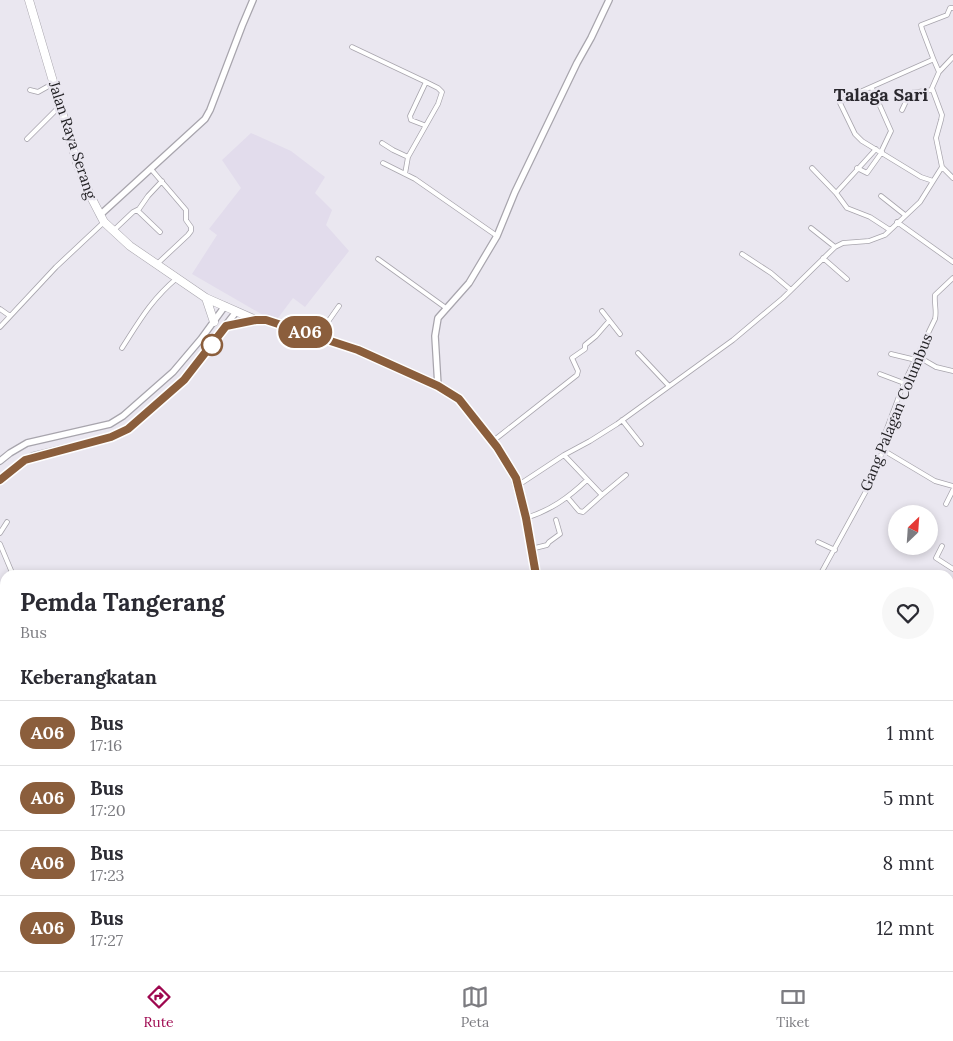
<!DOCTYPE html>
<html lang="id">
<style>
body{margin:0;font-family:Lora,serif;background:#f7f7f7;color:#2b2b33;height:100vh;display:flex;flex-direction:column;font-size:19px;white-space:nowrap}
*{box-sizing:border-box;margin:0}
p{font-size:16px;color:#7c7c81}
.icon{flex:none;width:28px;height:28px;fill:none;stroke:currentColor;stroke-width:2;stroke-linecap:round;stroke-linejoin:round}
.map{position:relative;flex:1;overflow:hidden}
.details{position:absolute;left:0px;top:570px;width:954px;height:401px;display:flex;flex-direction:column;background:#fff;border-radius:15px 15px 0 0;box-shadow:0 2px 8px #0003}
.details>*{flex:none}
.badge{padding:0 10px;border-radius:16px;font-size:18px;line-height:32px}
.needle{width:32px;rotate:25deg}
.tools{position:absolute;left:888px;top:505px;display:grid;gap:10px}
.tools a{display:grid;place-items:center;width:50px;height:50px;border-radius:50%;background:#fff;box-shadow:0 2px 8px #0003;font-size:25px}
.map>.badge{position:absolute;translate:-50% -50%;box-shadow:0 0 0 2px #fff}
h2{padding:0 20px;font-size:19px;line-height:45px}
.round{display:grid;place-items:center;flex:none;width:52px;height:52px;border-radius:26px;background:#f7f7f7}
.head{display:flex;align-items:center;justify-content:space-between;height:85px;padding:0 20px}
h1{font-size:24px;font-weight:700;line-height:38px}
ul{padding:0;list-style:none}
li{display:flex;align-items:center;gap:15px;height:65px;padding:0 20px;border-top:1px solid #e1e1e2}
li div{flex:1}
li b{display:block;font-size:19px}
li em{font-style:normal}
li .badge{min-width:55px;font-weight:700;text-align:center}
.menu{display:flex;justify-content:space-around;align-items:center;height:70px;border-top:1px solid #e1e1e2;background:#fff;font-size:14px;color:#7c7c81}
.menu a{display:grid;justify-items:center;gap:2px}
.menu .current{color:#9e074f}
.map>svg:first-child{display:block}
.built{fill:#e2dcec}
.water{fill:#5dc7f6}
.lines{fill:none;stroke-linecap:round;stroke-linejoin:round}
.stream{stroke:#5dc7f6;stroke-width:1}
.street-casing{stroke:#a8a5ad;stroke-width:5.5}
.secondary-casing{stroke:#a8a5ad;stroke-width:8}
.highway-casing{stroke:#a8a5ad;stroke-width:9}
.street{stroke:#fff;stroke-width:4}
.secondary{stroke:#fff;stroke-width:5.5}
.highway{stroke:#fff;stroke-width:8}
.line-casing{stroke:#fff;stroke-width:11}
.line{stroke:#8b5e3c;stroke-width:8}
.stop-dot{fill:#fff;stroke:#8b5e3c;stroke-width:2.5}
.labels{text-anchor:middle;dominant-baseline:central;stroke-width:5;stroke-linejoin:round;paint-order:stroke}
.street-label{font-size:15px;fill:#1f1e21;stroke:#eae7f0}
.quarter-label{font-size:18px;font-weight:bold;fill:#2a282e;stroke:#eae7f0}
</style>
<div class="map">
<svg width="953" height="971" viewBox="0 0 953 971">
<rect width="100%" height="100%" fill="#eae7f0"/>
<path class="built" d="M251 133 291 151 325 177 315 193 332 210 326 225 349 251 305 307 293 298 275 322 192 274 217 235 209 229 241 188 222 160Z
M0 677 5 682V966H228L225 971H0Z"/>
<path class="water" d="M580 966H624L623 971H583Z"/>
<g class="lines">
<path class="stream" d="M623 969 627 971"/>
<g class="street-casing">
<path id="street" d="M352 47 426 82 438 88 442 92 438 104 408 157 405 174
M933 58 939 72
M872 88 891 131 881 152
M30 90 38 92 54 83
M902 110 910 93 932 90
M424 125 411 120 410 116 426 82
M27 139 61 105
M382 143 393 150 408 157
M383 163 415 179 497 236
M942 167 953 178
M812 168 836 193 847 208 870 217 890 230
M857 168 867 173 882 152
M151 169 186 210V220L191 227V231L188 235 157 264
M933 181 921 177 862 141 855 134 840 103 844 99 932 60 933 58 922 29 921 25 947 15 950 8H953
M836 193 876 149
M881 196 905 215
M137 210 160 232
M897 222 953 262
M811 228 835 247
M113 231 133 212 139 209 148 196 162 181
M742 254 771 273 791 290
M823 258 847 279
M378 259 446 308
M0 309 10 316
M602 311 620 334
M0 327 56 267 104 222
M318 336 339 306
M122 348C140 320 151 300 177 278
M638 353 669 386
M891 354 916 360
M917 356 936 367 953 371
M880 374 904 383
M622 420 641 444
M493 441 577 375 578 371 572 358 585 349V345L596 336 609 321
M883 450 935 481 953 486
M564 455 602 495 626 475
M517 486 564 455 590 441 617 424 733 340 783 298 835 247 843 243 869 241 885 235 920 202 942 167 936 138 941 120 942 115 932 88 939 72 953 57
M568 498 579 511 583 512 602 495
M946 504 953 490
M526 518C551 510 568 498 587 480
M0 533 7 522
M818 542 835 550
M0 544 13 575
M942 546 936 558 953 569
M531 549 547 545 549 542 560 534 556 520
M820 575 871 482 883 450V439L904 383 935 319C937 311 934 304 935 295L953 278
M949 598 953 593
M949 605 953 608
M949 644 953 639
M949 646 953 649
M949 684 953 679
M949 738 953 741
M949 776 953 771
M244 966 254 971
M430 966 435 971
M458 966 463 971
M941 966 950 971
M228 971 231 966
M342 971 345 966
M404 971 410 966"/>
</g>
<g class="secondary-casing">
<path id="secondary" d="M100 215 205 119 210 110 242 26 253 0
M438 386 435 336 438 318 469 283 497 236 515 192 577 63 591 38 609 0
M0 461 10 453 27 443 110 424 123 416 173 372 201 339 225 306
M0 480 15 467 33 456 111 437 128 429 183 380 236 312"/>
</g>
<g class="highway-casing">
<path id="highway" d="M29 0 78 166 91 197 104 222 130 246 206 298 256 320 269 321 358 350 438 386 459 399 497 447 515 478 526 518 536 575
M206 298 214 322
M226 326 256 320
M822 966 828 971"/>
</g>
<use href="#street" class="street"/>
<use href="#secondary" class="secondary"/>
<use href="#highway" class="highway"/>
</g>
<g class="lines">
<g class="line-casing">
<path id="line" d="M0 480 25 460 111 437 128 429 184 380 226 326 256 320H266L358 350 438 386 459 399 497 447 516 478 526 518 536 575"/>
</g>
<use href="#line" class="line"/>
</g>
<circle class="stop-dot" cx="212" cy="345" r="10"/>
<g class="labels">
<g class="street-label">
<text transform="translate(73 140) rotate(72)">Jalan Raya Serang</text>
<text transform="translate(896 412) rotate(-68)">Gang Palagan Columbus</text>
</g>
<g class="quarter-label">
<text x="881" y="94">Talaga Sari</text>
</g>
</g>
</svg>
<div class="tools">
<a><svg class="needle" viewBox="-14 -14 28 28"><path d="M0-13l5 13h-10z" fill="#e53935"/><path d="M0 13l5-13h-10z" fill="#7c7c81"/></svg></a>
</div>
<b class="badge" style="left:305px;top:332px;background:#8b5e3c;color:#fff">A06</b>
<section class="details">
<div class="head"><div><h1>Pemda Tangerang</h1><p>Bus</p></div><a class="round"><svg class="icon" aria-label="heart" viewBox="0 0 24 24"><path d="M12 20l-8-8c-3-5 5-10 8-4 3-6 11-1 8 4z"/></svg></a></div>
<h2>Keberangkatan</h2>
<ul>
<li><span class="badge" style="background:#8b5e3c;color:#fff">A06</span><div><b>Bus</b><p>17:16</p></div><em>1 mnt</em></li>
<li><span class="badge" style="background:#8b5e3c;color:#fff">A06</span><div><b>Bus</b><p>17:20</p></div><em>5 mnt</em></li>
<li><span class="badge" style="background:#8b5e3c;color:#fff">A06</span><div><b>Bus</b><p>17:23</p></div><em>8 mnt</em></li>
<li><span class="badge" style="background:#8b5e3c;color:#fff">A06</span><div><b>Bus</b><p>17:27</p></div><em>12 mnt</em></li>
</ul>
</section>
</div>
<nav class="menu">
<a class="current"><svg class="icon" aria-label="directions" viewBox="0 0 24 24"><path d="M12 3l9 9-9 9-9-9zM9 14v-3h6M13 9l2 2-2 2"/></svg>Rute</a>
<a><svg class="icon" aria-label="map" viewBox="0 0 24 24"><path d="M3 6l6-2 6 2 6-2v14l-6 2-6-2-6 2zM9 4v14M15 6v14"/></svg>Peta</a>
<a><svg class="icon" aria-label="tickets" viewBox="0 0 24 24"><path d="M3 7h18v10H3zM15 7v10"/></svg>Tiket</a>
</nav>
